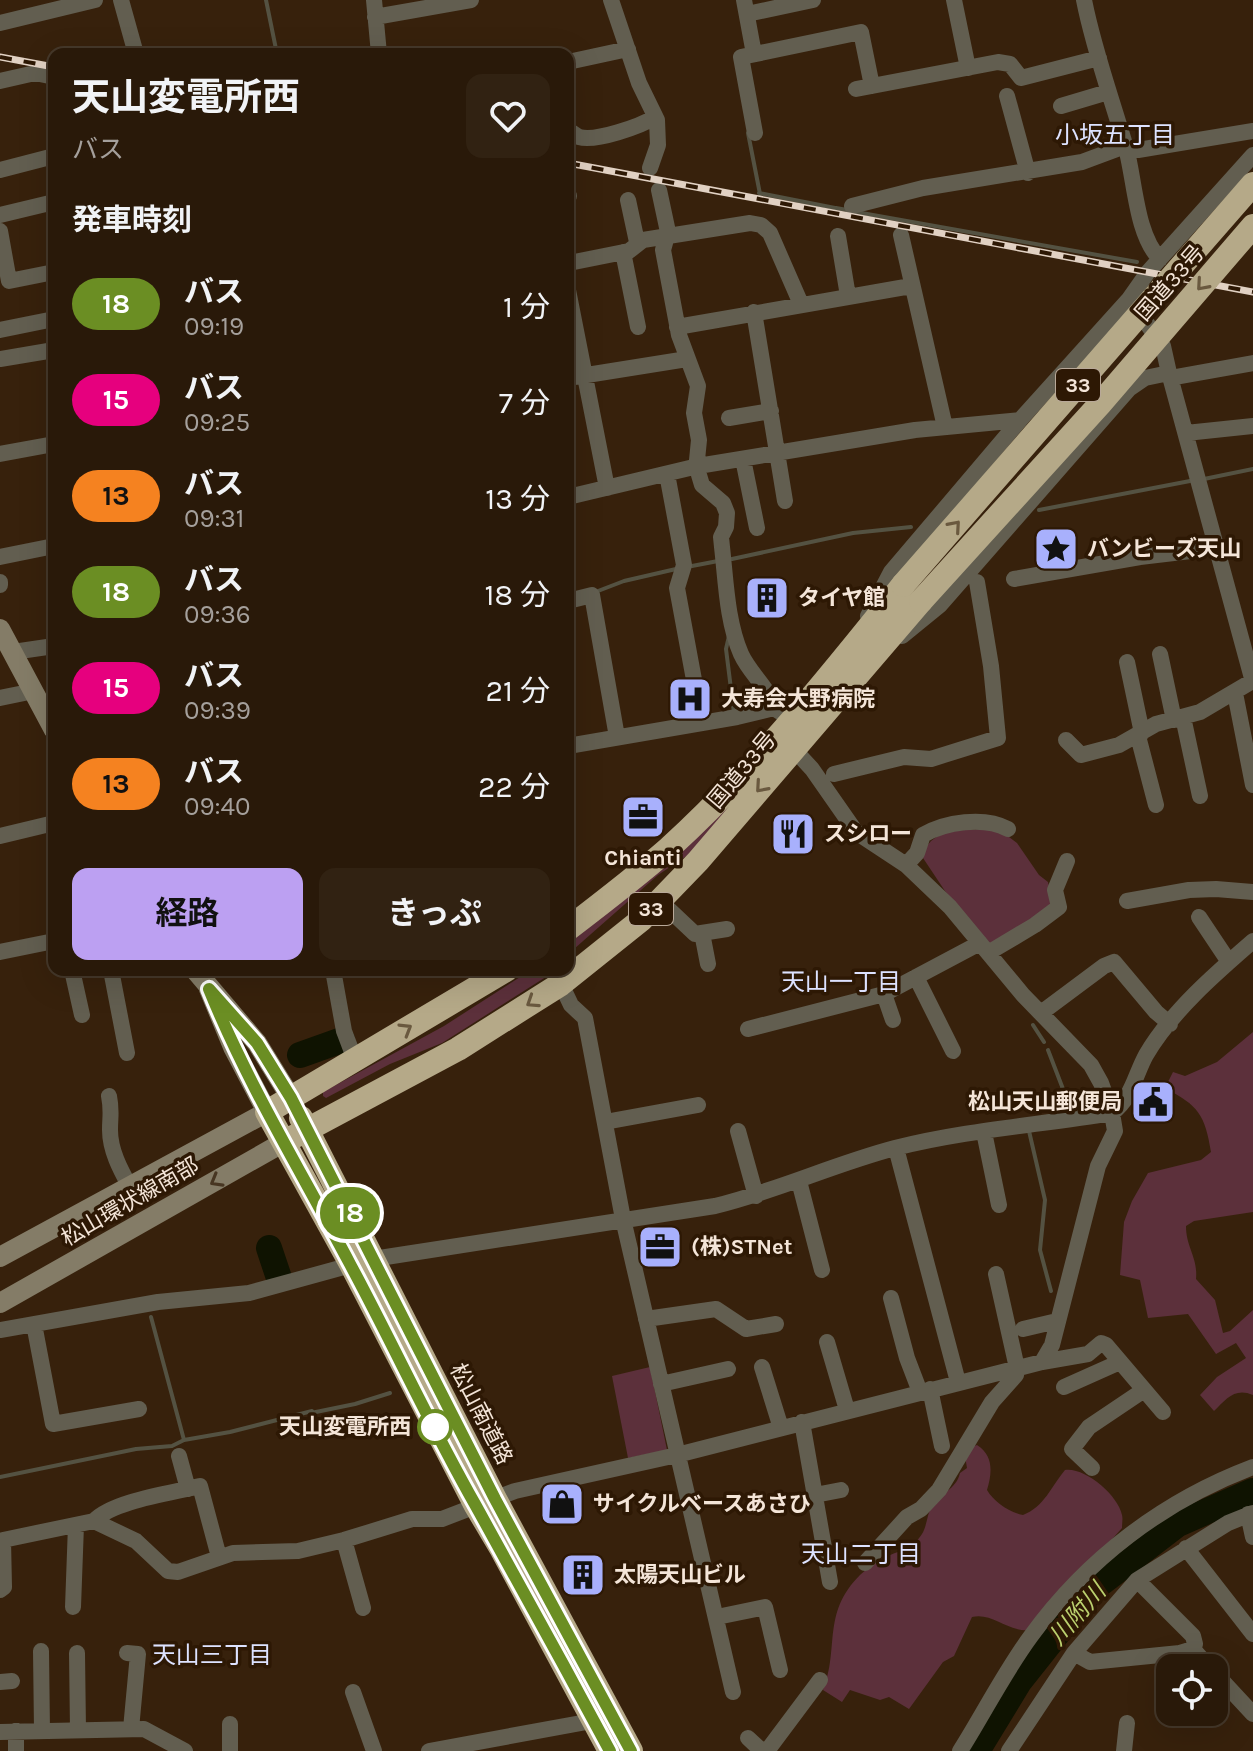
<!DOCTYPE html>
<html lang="ja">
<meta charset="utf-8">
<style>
body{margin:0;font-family:Karla,"Noto Sans JP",sans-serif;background:#312212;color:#f1f3f6;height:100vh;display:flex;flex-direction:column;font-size:30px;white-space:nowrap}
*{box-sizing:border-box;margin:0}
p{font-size:26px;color:#a5a09c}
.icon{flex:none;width:44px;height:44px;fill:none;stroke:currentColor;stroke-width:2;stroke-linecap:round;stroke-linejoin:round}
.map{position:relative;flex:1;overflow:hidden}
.drawer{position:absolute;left:48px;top:48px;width:526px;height:928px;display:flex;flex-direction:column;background:#291909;border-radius:16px;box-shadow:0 8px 32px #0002,0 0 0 2px #45382a}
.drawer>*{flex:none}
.badge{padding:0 16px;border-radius:26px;font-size:28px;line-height:52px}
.tools{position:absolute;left:1156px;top:1654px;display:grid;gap:16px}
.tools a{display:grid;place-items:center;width:72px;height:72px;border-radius:16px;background:#291909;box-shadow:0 8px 32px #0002,0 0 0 2px #45382a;font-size:40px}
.map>.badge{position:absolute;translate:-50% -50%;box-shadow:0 0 0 4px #fff}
h2{padding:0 24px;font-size:30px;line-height:72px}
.round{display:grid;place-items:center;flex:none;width:84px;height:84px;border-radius:16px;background:#312212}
.head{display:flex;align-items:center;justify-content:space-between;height:136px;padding:0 24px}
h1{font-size:38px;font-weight:700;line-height:60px}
.primary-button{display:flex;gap:16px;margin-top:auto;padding:16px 24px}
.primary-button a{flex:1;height:92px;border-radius:16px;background:#bca0f2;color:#111;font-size:32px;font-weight:700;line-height:92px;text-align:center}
.primary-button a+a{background:#312212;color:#f1f3f6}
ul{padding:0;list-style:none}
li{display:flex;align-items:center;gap:24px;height:96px;padding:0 24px}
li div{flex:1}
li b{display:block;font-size:30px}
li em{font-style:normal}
li .badge{min-width:88px;font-weight:700;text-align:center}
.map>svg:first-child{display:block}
.green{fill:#5c303b}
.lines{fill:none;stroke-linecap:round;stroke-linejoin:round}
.stream{stroke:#545242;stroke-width:4}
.river{stroke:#0f1301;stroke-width:26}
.street{stroke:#625e50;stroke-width:16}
.secondary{stroke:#847c67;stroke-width:20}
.highway{stroke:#b5a988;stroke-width:24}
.rail-casing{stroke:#e1d1c3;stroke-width:7}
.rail{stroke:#2d1804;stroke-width:4;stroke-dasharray:12;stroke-linecap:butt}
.highway-bridge{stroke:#b5a988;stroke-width:24}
.oneway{stroke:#6a593f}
.oneway2{stroke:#473622}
.line-casing{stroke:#fff;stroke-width:18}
.line{stroke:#6b8e23;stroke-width:12}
.stop-dot{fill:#fff;stroke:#6b8e23;stroke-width:4}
.labels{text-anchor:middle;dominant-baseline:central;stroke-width:7;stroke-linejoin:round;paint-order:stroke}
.shield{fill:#2d1804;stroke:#b8a898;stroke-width:2}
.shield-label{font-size:20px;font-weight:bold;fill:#f4e5d8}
.street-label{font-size:22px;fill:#f4e5d8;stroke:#2d1804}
.poi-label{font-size:22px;font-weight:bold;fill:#f4e5d8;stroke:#2d1804;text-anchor:start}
.stop-label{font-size:22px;font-weight:bold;fill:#f4e5d8;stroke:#2d1804;text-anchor:end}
.neighbourhood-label{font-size:24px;fill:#dde2ff;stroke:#2d1804}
.water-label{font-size:24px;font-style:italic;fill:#bbd06e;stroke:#2d1804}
</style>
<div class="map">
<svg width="1253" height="1751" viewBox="0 0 1253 1751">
<rect width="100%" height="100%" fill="#37210c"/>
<path class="green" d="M739 797 688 855 658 875 574 949 570 948 573 940 657 872Z
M987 829 1005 834 1017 843 1039 875 1048 882 1053 904 996 944 987 943 951 900 923 858C927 828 962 830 987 829Z
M531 970H550L549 975 442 1043 390 1064 326 1098 323 1096V1092L444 1026Z
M1253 1032V1212L1194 1221 1186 1226C1186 1248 1198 1257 1196 1279L1215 1300 1223 1333 1230 1331 1253 1310V1395C1235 1387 1226 1399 1214 1411L1200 1395 1217 1377 1246 1358 1236 1343 1216 1354 1188 1314 1148 1318 1140 1280 1120 1275 1124 1222 1132 1201 1148 1173 1201 1160 1211 1152C1205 1115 1199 1106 1165 1088L1173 1072 1185 1076 1217 1062Z
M650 1367 667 1450 628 1458 612 1376Z
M977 1445C994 1456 992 1473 987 1490 994 1502 1009 1512 1023 1515 1044 1507 1051 1487 1065 1470 1085 1467 1118 1495 1122 1515 1123 1519 1122 1523 1122 1528L1032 1630C1008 1633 993 1612 972 1617L954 1656 943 1662 909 1709 889 1697 880 1700 850 1690 842 1702 823 1690C840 1648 821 1614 860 1575 866 1570 873 1563 880 1559 895 1552 912 1550 922 1534 927 1526 927 1514 932 1505 941 1492 956 1490 960 1473L967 1468 965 1456 969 1448Z"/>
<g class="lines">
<path class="stream" d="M266 0 277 54
M748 133 760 194
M759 193 835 208
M836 208 847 210
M856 212 1137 262
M1204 479 1253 469
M1039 510 1190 481
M732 559 853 533 911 527
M692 566 718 561
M598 591 624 581 676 569
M729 636 726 649 734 713
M1033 1025 1044 1042
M1048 1050 1073 1115
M1029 1131 1045 1200 1040 1250 1051 1291
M151 1317 184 1440
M311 1413 355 1404 390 1393
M0 1477 136 1449 172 1446 184 1440 230 1432 312 1411"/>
<path class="river" d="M300 1055 342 1040
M269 1248 279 1278
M977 1751 1019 1682 1092 1590 1178 1524 1253 1491"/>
<path class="street" d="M121 0 136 54
M374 0 379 54
M611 0 639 83 657 120 658 145 650 168
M744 0 754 54
M954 0 968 68
M1084 0C1094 51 1112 99 1126 148 1135 181 1136 235 1160 259
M747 14 813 0
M375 17 471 0
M0 23 95 0
M568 62 628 49
M0 81 35 73 54 77
M856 89 998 62 1010 64 1021 78 1099 58
M1007 96 1028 173
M1061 106 1108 92
M568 130C572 132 575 135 579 137 596 142 641 126 655 117
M755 133 741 57 861 32 872 86
M1126 149 1138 150 1253 131
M0 170 54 156
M659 190 668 232 663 250 679 335 698 386 694 413 699 440 697 460 699 475 702 485 723 503 727 513 726 527 721 537 722 547C726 582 727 622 741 654 750 674 770 689 774 708L790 719
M568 196H569
M628 200 637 242
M852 206 923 188 1082 162 1125 146
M0 215 54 202
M0 231 9 281 54 272
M901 235 945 427
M838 236 848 296
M623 252 638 327
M569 263 629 251 643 240 750 223 761 225 770 233 801 304
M568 290 607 488
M754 312 785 501
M677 327 911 286
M0 330 54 319
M0 359 54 350
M1169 373 1253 682
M568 378 687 359
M1170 378 1253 363
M729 418 771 411
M1186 433 1253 426
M0 454 54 444
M743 459 757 528
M667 474 684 565 677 588 702 723
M568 497 698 466 915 430 1020 420
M0 557 54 546
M1014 579 1140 557 1216 548
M0 582V585
M568 601 592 595 617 737
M868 616 891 572 1020 420 1129 299 1148 272 1253 155
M902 636 940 605 1129 389 1145 378 1169 373 1163 346 1135 307
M13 652 54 646
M1160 654 1174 720
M1127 662 1142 733
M1235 693 1253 785
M0 698 34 691
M1183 717 1200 796
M1138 736 1156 805
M1066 740 1081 755 1119 745 1156 724 1200 712 1251 682
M568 746 737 717 774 708
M834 774 904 757 931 759 998 738 991 666 977 582
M0 836 54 823
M906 865 917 853 923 835C945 822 984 816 1008 829
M660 901 695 934 727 929
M1127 901 1189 890 1216 889 1253 892
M1199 917 1229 962
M702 933 708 964
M0 952 54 941
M988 953 1035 925 1059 907 1055 890 1067 861
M72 970 82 1015
M111 970 127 1053
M333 970 344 1031 355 1060
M916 977 953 1051
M561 984 571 1005 585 1018 623 1219 733 1692
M884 994 893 1020
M1041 1013 1104 966 1114 962 1156 1012 1170 1024
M748 1029 884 994 980 943
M109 1096C112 1111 110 1116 110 1130 110 1150 120 1169 130 1187
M605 1122 698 1105
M738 1131 756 1196
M984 1132 999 1205
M896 1148 958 1382
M799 1181 822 1270
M891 1298 907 1358 920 1392
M646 1319 716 1309 746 1329 776 1324
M34 1324 53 1424 139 1409
M1023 1329 1057 1321
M0 1330 158 1302 249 1293 373 1259 715 1206C777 1191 834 1164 895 1148 966 1130 1040 1125 1112 1113 1132 1098 1135 1075 1146 1055 1171 1012 1216 973 1253 941
M827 1342 847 1410
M1042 1362 1088 1354 1101 1343 1106 1345 1163 1412
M762 1367 781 1428
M661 1384 728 1369
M1064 1387 1120 1362
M930 1389 942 1446
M802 1422 830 1582
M179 1456 188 1489
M1092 1468 1072 1449 1089 1427 1144 1390
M815 1495 841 1490
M1248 1514 1253 1537
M94 1521C112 1501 172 1493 200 1486L219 1557
M344 1540 363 1608
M1186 1548 1253 1634
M865 1563 907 1517 921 1509 939 1490 992 1402 1016 1375 1017 1368 996 1274
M1137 1580 1193 1636 1195 1644 1193 1649
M0 1590 4 1587 3 1540 94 1521 136 1541 168 1571 178 1572 233 1553 298 1551 344 1540 412 1519H442L515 1491 677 1455 1042 1362 1052 1345 1098 1166 1115 1131 1112 1113 1101 1083 1091 1065 1023 995 950 907 906 865 856 832 812 769 787 742
M73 1607 76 1525
M717 1617 765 1607 780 1670
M41 1651 42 1731
M77 1653 78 1730
M127 1653 138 1654 131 1729
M1074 1653 1090 1662 1180 1653 1193 1649 1210 1668
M1214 1672 1253 1714
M0 1682 12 1681
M353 1692 374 1751
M230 1724V1751
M16 1731V1751
M0 1732 144 1729 185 1751
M748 1738 762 1751
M429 1751 603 1719
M767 1751 820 1680
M960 1751C984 1713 1005 1671 1031 1636 1087 1559 1163 1501 1253 1467
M1009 1751 1074 1653 1137 1580 1228 1523 1253 1513
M1124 1751 1127 1723"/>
<path class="secondary" d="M0 629 54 730
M195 970 257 1043 291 1098
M0 1257 267 1112 233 1047 209 989
M0 1303 284 1142"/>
<path class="highway" d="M568 929C602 903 636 877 668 849 754 771 831 675 903 585
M506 970 267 1112 351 1264 476 1506 502 1550 610 1751
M301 1118 495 1499 631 1751
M284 1142 458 1049 561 984 641 920 698 861 921 601"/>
<g class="rail-casing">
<path id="rail" d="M0 57 54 67
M568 163 1253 292"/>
</g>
<use href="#rail" class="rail"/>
<path class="highway-bridge" d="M903 585 1253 184
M921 601 1100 404 1253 226"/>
</g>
<defs><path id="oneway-chevron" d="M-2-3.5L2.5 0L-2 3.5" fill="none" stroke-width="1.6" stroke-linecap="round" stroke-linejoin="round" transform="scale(2)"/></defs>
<g class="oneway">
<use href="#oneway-chevron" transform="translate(1202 285) rotate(131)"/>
<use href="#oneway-chevron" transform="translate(955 526) rotate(-49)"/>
<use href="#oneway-chevron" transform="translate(761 787) rotate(131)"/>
<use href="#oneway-chevron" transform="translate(532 1002) rotate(147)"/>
<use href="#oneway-chevron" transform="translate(406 1029) rotate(-31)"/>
</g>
<use class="oneway2" href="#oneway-chevron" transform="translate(216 1181) rotate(150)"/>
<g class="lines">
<g class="line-casing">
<path id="line" d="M610 1751C566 1669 521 1587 476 1506 431 1427 393 1344 350 1264 302 1173 248 1085 209 989L257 1043 291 1098 495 1499 631 1751"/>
</g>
<use href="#line" class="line"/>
</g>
<defs>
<g id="sight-square" transform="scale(2.3)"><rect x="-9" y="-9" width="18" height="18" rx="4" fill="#a8b0fc" stroke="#2d1804"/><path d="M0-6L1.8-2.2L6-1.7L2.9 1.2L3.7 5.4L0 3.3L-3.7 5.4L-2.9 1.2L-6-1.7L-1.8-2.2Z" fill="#111"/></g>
<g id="building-square" transform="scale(2.3)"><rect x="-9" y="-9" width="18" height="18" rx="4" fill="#a8b0fc" stroke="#2d1804"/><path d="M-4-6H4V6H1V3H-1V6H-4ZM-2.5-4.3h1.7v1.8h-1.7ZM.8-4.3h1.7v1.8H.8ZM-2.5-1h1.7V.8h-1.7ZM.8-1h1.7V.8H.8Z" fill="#111"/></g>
<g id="hospital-square" transform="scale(2.3)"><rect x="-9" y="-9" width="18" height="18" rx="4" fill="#a8b0fc" stroke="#2d1804"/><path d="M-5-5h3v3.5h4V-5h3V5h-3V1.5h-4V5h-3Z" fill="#111"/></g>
<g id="office-square" transform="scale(2.3)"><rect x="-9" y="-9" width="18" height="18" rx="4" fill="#a8b0fc" stroke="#2d1804"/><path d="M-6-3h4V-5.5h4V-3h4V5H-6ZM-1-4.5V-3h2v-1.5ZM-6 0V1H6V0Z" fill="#111"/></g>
<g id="restaurant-square" transform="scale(2.3)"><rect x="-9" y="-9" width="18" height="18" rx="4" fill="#a8b0fc" stroke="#2d1804"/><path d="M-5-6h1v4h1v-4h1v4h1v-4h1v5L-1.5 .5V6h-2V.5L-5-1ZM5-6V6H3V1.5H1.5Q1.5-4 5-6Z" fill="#111"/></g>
<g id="civic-square" transform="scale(2.3)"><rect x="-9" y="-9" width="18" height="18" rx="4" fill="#a8b0fc" stroke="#2d1804"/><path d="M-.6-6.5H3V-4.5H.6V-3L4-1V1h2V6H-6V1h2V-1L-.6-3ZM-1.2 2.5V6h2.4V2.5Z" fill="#111"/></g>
<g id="shop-square" transform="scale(2.3)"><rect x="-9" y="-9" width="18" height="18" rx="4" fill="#a8b0fc" stroke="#2d1804"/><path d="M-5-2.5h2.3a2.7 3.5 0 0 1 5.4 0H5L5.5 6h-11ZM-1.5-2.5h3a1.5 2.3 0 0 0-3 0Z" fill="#111"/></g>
</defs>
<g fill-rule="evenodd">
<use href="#sight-square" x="1056" y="549"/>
<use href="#building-square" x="767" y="598"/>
<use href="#hospital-square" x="690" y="699"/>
<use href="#office-square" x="643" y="817"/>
<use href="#restaurant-square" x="793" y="834"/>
<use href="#civic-square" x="1153" y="1102"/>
<use href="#office-square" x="660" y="1247"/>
<use href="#shop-square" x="562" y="1504"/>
<use href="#building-square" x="583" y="1575"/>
</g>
<circle class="stop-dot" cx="435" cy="1427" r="16"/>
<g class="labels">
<g class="shield">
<rect x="1056" y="369" width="44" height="32" rx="6"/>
<rect x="629" y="893" width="44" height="32" rx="6"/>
</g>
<g class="shield-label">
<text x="1078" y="385">33</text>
<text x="651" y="909">33</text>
</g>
<g class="street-label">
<text transform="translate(1170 283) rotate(-49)">国道33号</text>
<text transform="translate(742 770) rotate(-50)">国道33号</text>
<text transform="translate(130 1202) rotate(-30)">松山環状線南部</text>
<text transform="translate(481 1414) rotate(63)">松山南道路</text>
</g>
<g class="poi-label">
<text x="1087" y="549">バンビーズ天山</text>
<text x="798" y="598">タイヤ館</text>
<text x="721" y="699">大寿会大野病院</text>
<text x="824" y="834">スシロー</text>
<text x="643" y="858" text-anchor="middle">Chianti</text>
<text x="1122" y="1102" text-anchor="end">松山天山郵便局</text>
<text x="691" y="1247">(株)STNet</text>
<text x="593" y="1504">サイクルベースあさひ</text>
<text x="614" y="1575">太陽天山ビル</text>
</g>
<g class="stop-label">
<text x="411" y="1427">天山変電所西</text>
</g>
<g class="neighbourhood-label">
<text x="1115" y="135">小坂五丁目</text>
<text x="841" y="982">天山一丁目</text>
<text x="861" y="1554">天山二丁目</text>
<text x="212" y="1655">天山三丁目</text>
</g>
<g class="water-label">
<text transform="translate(1077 1614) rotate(-49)">川附川</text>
</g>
</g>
</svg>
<div class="tools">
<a><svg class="icon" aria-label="locate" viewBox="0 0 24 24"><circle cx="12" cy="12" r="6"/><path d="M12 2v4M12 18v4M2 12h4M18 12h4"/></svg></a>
</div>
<b class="badge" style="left:350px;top:1213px;background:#6b8e23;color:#fff">18</b>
<section class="drawer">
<div class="head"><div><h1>天山変電所西</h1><p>バス</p></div><a class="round"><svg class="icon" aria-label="heart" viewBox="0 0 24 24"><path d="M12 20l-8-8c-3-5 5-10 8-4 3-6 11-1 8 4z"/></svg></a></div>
<h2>発車時刻</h2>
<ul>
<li><span class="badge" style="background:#6b8e23;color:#fff">18</span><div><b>バス</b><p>09:19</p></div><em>1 分</em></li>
<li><span class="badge" style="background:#e6007e;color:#fff">15</span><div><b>バス</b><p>09:25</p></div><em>7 分</em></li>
<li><span class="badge" style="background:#f58220;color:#111">13</span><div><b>バス</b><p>09:31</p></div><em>13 分</em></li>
<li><span class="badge" style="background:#6b8e23;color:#fff">18</span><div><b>バス</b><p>09:36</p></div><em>18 分</em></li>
<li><span class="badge" style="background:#e6007e;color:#fff">15</span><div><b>バス</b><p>09:39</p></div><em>21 分</em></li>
<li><span class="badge" style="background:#f58220;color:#111">13</span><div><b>バス</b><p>09:40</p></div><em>22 分</em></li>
</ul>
<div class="primary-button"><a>経路</a><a>きっぷ</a></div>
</section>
</div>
